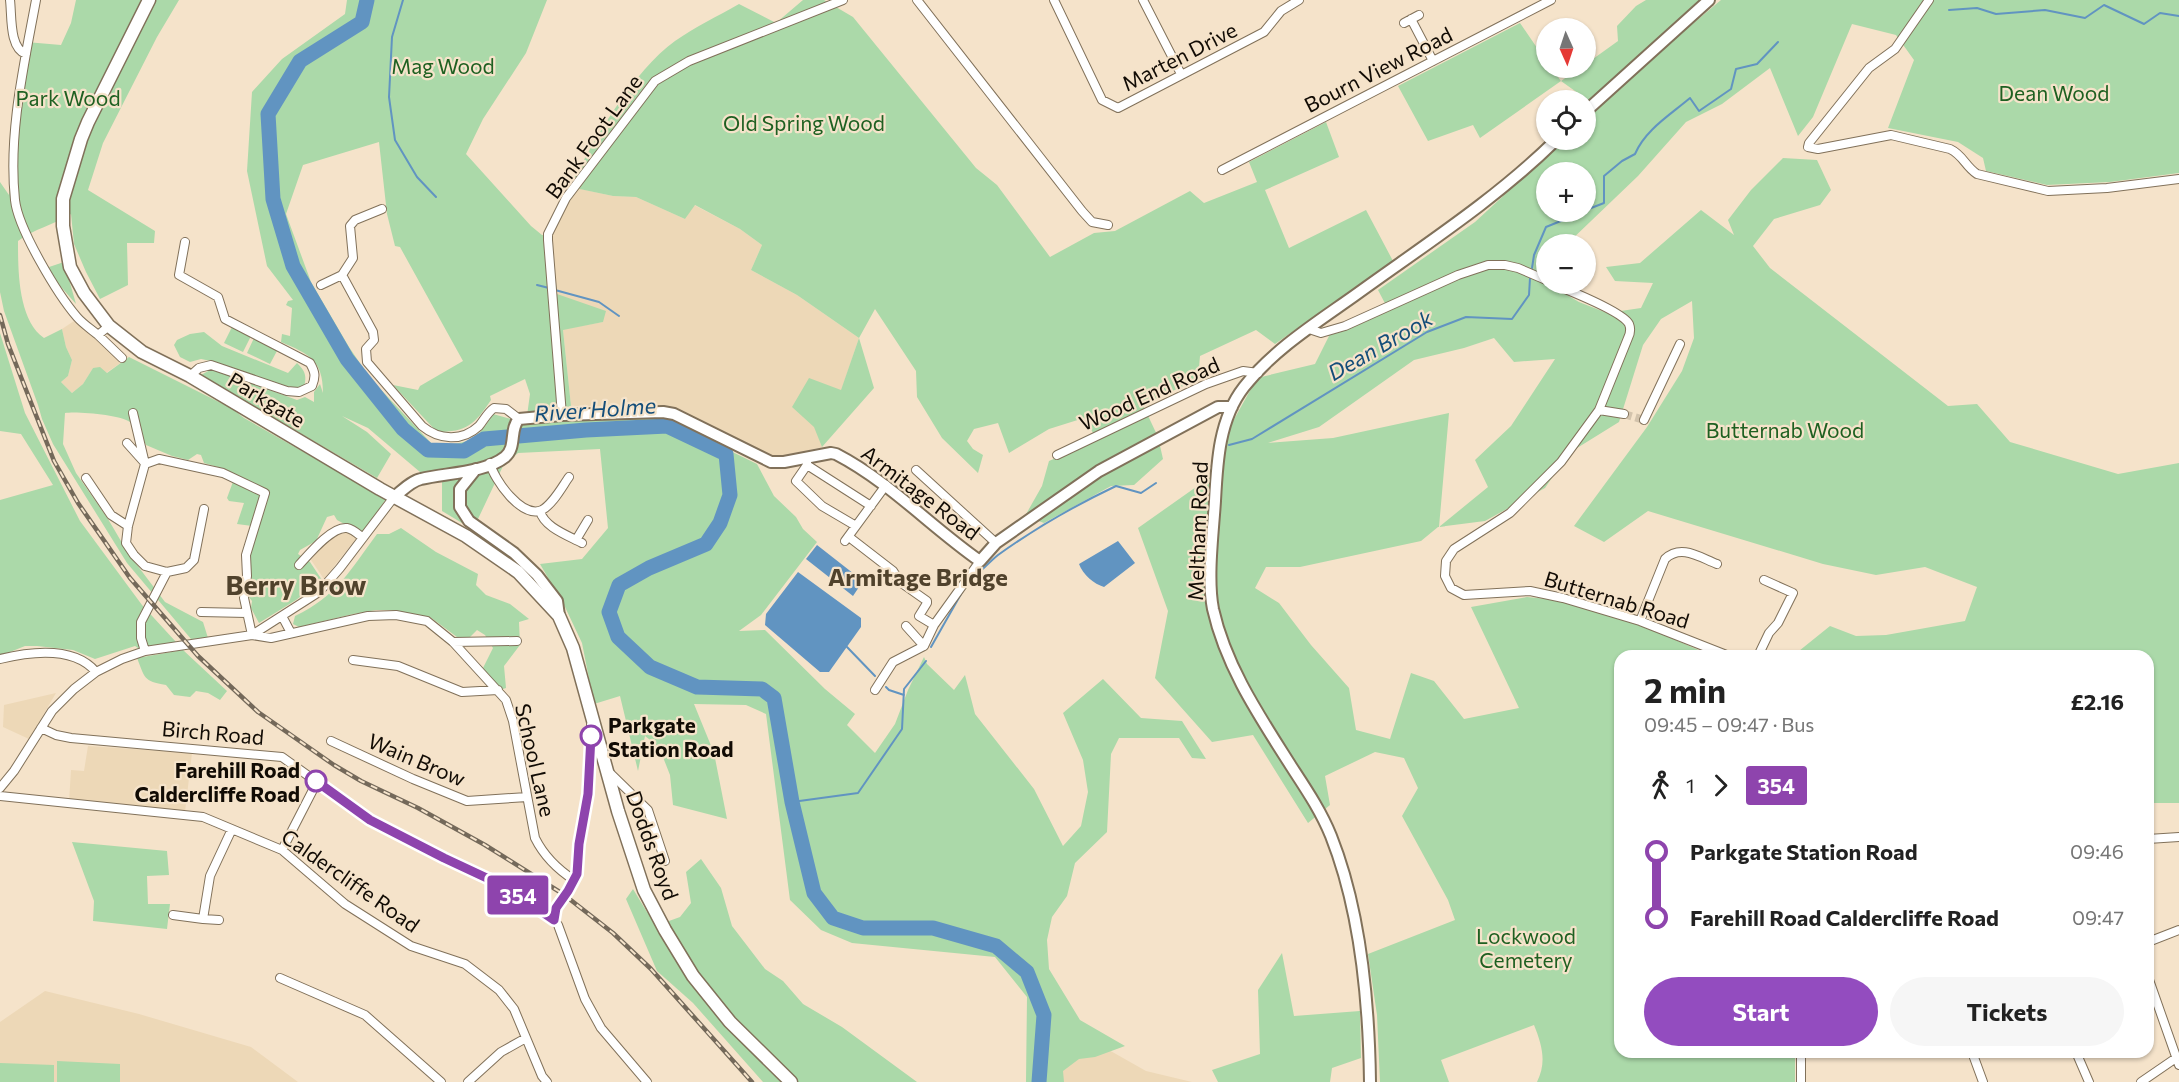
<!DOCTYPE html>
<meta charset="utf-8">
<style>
body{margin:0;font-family:Commissioner,sans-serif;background:#f6f6f6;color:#222;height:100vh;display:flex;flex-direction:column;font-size:22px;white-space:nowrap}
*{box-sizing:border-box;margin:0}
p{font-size:20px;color:#767676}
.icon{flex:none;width:33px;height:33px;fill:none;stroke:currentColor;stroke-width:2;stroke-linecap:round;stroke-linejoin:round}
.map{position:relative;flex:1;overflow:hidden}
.sheet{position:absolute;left:1614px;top:650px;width:540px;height:408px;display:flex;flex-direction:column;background:#fff;border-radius:18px;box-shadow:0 2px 4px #0004}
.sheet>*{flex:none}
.badge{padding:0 12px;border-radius:4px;font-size:21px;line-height:39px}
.needle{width:39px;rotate:177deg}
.buttons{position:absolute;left:1536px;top:18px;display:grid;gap:12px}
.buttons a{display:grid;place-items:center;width:60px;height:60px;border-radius:50%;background:#fff;box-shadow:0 2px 4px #0004;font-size:30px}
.map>.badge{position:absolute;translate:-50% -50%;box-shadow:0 0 0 3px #fff}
.legs{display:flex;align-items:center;gap:9px;height:66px;padding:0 30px;font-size:20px}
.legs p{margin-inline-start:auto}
.head{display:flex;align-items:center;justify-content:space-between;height:102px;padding:0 30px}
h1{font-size:33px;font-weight:700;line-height:45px}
.action{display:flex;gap:12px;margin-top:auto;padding:12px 30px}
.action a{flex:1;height:69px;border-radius:36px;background:#934cbf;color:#fff;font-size:24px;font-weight:700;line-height:69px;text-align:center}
.action a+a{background:#f6f6f6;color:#222}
ul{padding:0 30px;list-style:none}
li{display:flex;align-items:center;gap:21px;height:66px;font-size:22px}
li i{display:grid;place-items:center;width:9px;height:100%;margin:0 8px;background:currentColor}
li i::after{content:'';width:15px;height:15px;margin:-8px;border:4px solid;border-radius:50%;background:#fff}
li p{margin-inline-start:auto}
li:first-child i{background:linear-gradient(#0000 50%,currentColor 0)}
li:last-child i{background:linear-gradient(currentColor 50%,#0000 0)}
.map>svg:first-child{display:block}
.built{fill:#edd8b7}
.green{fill:#abd9a9;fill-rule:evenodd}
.water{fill:#6194c1}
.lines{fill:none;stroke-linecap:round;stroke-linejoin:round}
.stream{stroke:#6194c1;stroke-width:2}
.river{stroke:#6194c1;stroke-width:15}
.street-tunnel{stroke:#d3c3ac;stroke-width:8;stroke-dasharray:8 4;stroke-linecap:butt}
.street-casing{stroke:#81715a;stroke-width:10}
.secondary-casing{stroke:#81715a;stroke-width:14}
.primary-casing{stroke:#81715a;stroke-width:15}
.street{stroke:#fff;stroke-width:8}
.secondary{stroke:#fff;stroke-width:10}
.primary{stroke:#fff;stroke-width:12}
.rail-casing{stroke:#74695a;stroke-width:4.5}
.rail{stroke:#f5e3ca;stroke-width:2;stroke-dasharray:7;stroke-linecap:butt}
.street-bridge-casing{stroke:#81715a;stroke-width:10;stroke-linecap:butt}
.street-bridge{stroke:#fff;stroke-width:8}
.line-1-casing{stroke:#fff;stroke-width:14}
.line-1{stroke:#8e44ad;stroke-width:9}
.stop-1-dot{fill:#fff;stroke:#8e44ad;stroke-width:3}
.labels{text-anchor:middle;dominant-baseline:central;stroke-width:4.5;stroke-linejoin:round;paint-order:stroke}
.street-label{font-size:21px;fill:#110b04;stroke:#f5e3ca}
.park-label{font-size:21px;fill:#1e6021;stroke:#f5e3ca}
.stop-label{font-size:21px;font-weight:bold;fill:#110b04;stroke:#f5e3ca;text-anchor:start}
.water-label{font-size:22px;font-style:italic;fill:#134d79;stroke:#f5e3ca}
.quarter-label{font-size:24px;font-weight:bold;fill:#50422c;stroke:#f5e3ca}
.district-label{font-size:27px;font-weight:bold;fill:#50422c;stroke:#f5e3ca}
</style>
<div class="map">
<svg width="2179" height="1082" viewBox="0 0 2179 1082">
<rect width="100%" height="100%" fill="#f5e3ca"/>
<path class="built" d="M576 188 613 196 636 197 685 219 694 205 740 229 762 245 751 270 797 295 859 338 841 391 815 427 822 447 775 458 662 406H571L563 329 603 322 556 294 551 236Z
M74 321 104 345 129 357 106 373 93 368 83 384 72 393 61 382 68 376 72 360 66 347 62 329Z
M350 530 358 536 324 579 311 560 324 543 340 531Z
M56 693 29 739 3 727 4 705Z
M88 746 192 753 185 812 69 802 71 770 84 771Z
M45 991 139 1014 251 1047 298 1082H0V1022Z
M1070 1028 1146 1071 1192 1082H1046Z"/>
<path class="green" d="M76 0H179L157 37 103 143 88 190 155 231 154 243H127L128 285 100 299 86 272 74 244 71 214C53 225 34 229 18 241 18 270 18 320 44 338L62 329 66 347 72 360 68 376 61 382 72 393 83 384 93 368 100 367 107 373 129 357 231 408 244 418 386 499 367 527 361 533 337 520 334 515 327 517 316 541 300 550 298 554 310 562 322 580 296 600 259 623 251 608 252 601 248 596 250 550 259 527 237 524 244 503 229 501 227 498 234 479 228 470 204 463 201 455 197 454 188 460 172 456 146 445C142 436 138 428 130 422 121 415 77 411 65 413L63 444 76 473 108 519 128 553 165 602 203 622 208 638 191 639 127 563 53 444 42 419 38 405 4 311 0 292V182L9 195 16 95 26 42 61 45 71 23Z
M347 0H547L526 53 483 119 466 154 531 226 542 235 551 236 557 294 606 311 603 322 563 330 571 406 578 421 663 418 757 464 774 496 796 517 803 529 817 542 761 615 739 631 765 630 825 689 855 714 847 725 875 753 895 724 908 690 924 657 927 664 954 690 965 675 975 714 1034 789 1063 846 1081 826 1088 792 1083 760 1063 713 1103 679 1141 718 1182 721 1206 759 1192 758 1179 738H1119L1111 754 1107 832 1075 863 1067 896 1052 917 1047 940 1049 969 1080 1020 1125 1046 1095 1057 1079 1059 1063 1071 1064 1082H1026L1027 997 995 957 852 943 821 930 790 900 766 714 746 705 694 704 714 753 727 819 673 805 670 775 659 747 645 736 638 771 620 696 594 704 582 643 565 607 540 564 582 559 608 528 600 449 518 453 503 466 478 519 462 523 442 511V470L420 472 368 428 342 416 367 432 391 454 377 478 201 375 210 370 220 372 297 400 305 397 314 402V392L320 384 323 393C323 360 309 354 281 342L282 334 290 336 292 308 286 305 288 301 293 300 267 266 247 171 252 92 282 59 345 14ZM379 142 387 214 395 246 400 247 463 361 420 386 418 390 393 385 437 432C467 432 475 424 491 400L490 396 525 379 530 394 526 423 493 414C476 443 465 445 432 444L370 378 349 347 311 282 286 214 303 165Z
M803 0H824L853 17 976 168 997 185 1050 257 1094 233 1115 231 1190 191 1204 203 1257 182 1249 162 1326 122 1339 157 1265 190 1289 248 1366 210 1393 261 1275 344 1256 330 1200 356 1198 379 1143 405 1158 437 1163 459 1134 485 1111 486 1044 523 1025 516 1042 486 1049 461 1088 444 1095 436 1084 418 1049 429 1009 453 998 423 974 429 967 441 973 449 983 455 978 473 942 438 917 397 916 371 875 309 859 338 874 388 822 447 814 427 792 407 809 378 841 390 859 338 797 295 751 270 762 245 740 229 695 205 685 219 636 197 613 196 570 187C592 142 634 70 675 41 695 27 718 16 739 4L776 23Z
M1646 0H1701L1589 101 1561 81 1480 138 1473 125 1428 141 1398 86 1520 23 1546 61V68H1551L1561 81 1580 68H1586V64L1618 41 1617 26 1636 6Z
M1721 0H2179V173L2110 182 2047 185 1986 171 1983 158 1958 142 1888 128 1914 60 1896 35 1852 24 1813 117 1798 136 1770 68 1722 104 1686 122 1638 176 1567 244H1546V264L1543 268V281L1579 302 1607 313 1641 308 1653 283 1615 281 1606 267 1640 263 1701 210 1734 235 1728 220 1751 190 1783 158 1817 160 1831 190 1820 205 1774 219 1753 246 1770 268 1948 406 1977 404 2010 442 2118 474 2179 463V803H2148V656L1794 655 1830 626 1856 636 1886 635 1965 621 1977 587 1925 567 1876 575 1823 564 1648 511 1604 542 1574 526 1647 427 1682 371 1694 338 1692 301 1661 319 1643 345 1619 422 1569 453 1545 488 1485 521 1438 527 1421 541 1300 567H1266L1255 588 1279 603 1311 645 1349 688 1356 730 1390 739 1411 673 1434 681 1464 719 1519 708 1471 607 1527 597 1558 600 1646 627 1710 655 1620 656V1052H1795V1082H1537C1547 1062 1542 1045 1534 1025L1441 1060 1449 1082H1380L1377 1015 1368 954 1455 920 1448 900 1402 816 1418 788 1404 758 1375 752 1325 776 1330 805 1308 823 1253 735 1212 742 1155 678 1168 611 1138 528 1223 468 1227 432 1257 378 1315 364 1330 334 1389 311 1378 290 1475 222 1564 140H1586V120L1652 58ZM1546 172H1586V212H1546ZM1494 338 1514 362 1555 359 1511 426 1475 460 1488 487 1439 527 1449 413 1333 438 1268 443 1319 427 1414 360 1464 348Z
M64 262 76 304 54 279 49 267Z
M232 327 251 336 243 352 224 343Z
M204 332 222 346 288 373 297 363C305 371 307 375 304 387 294 390 284 384 273 383L211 361 201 359 190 362 180 357 174 345 177 340 190 334Z
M0 333 25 413 80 521 142 605 176 642 138 648 135 646 95 659 73 650 37 646H25L0 656V500L53 485 21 434 0 431Z
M254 338 278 349 270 364 247 353Z
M401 528 436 552 478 574 476 585 486 595 510 604 529 619 519 622 520 645 504 666 506 688 500 690 483 668 493 648 485 635 477 630 470 637 461 640 430 617 390 610H376L353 614 299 627 293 624 295 616C337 596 351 569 377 534H389Z
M183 650 227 691 220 700 208 693 196 691 190 697 174 695 166 685C143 681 145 678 137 658Z
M72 842 167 851 169 875 147 876 148 904H170L167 929 93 921 94 901Z
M701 859 721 888 732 926 765 969 783 981 803 1004 842 1027 917 1082H763L693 1003 657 971 626 899 633 889 647 912 669 921 680 917 691 903 686 872Z
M1282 953 1294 1016 1360 1011 1361 1058 1332 1068 1330 1082H1218L1212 1070 1260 1054 1258 990Z
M57 1061 120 1064V1082H57Z
M0 1063 54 1065V1082H0Z"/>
<path class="water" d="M1118 541 1135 563 1104 587C1094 584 1083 575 1079 564Z
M817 545 863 581 853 596 806 559Z
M798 572 861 618V627L829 672H820L765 625 766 614Z"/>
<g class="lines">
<path class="stream" d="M403 0 392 37 389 97 395 140 417 177 436 197
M1949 10 1977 8 1996 14 2045 10 2085 18 2104 5 2144 24 2160 13 2179 16
M1586 210 1604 203V176L1622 161 1635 154C1645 130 1670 115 1690 98L1699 111 1731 89 1736 69 1757 64 1778 42
M1532 268 1534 255 1546 227 1583 212
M537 285 549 288
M555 290 599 302 619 316
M1229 445 1252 439 1427 332 1466 317 1512 319 1529 295 1530 278
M970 580C980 573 988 563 998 555 1034 529 1076 505 1116 486L1141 493 1156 483
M847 647 875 676
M931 647 965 587
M886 687 889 690 904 695
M792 802 858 793 902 729 904 689 926 661"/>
<path class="river" d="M367 0 362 22 300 61 268 114 273 199 293 266 347 359 403 429 428 450 464 451 484 439 586 430 667 426 726 454 730 495 720 523 706 544 649 568 619 585 609 612 618 637 650 667 697 687 762 689 774 698 792 802 814 893 833 918 863 928H933L996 946 1027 972 1044 1015 1039 1082"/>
<path class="street-tunnel" d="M1624 414 1644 420"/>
<g class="street-casing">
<path id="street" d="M10 0C12 16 9 48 26 54
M36 0C24 65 8 134 15 200 18 229 58 295 77 317 83 324 91 329 98 335L109 326
M917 0 1082 211 1092 222 1108 225
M1054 0 1102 100 1118 108 1264 32 1281 11 1299 0
M1143 0 1181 74
M1929 0 1895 49 1869 68 1809 143 1808 147 1818 149 1891 135 1950 149C1963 155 1965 166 1977 174L2048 191 2107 188 2179 179
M1411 19 1433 61
M1404 23 1419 15
M1222 170 1551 0
M382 209 355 220 350 226 353 258 342 275 373 332 374 340 366 349 367 362 422 426C439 440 462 442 479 426 484 420 487 413 494 408L506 409 519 419
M185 242 179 275 218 297 225 319 310 363C315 372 316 376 312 386L299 392 287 391 211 365 199 368 190 376
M1553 284C1568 290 1623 312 1629 324 1631 329 1630 334 1628 338L1599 410 1561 462 1510 513 1454 549 1446 561 1445 576 1451 588 1464 595 1530 591 1563 598 1640 621 1729 656
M321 285 342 275
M1309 329 1321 333 1345 326 1458 275 1488 265H1505L1518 268 1546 280
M98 335 122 358
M1599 410 1624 414
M133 413 145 464 128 526 126 543 134 555 145 566 167 572 186 568 194 560 204 509
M562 415 548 240V234L566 198 655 81 689 61 843 0
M1644 420 1680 344
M127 443 144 462
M1057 455 1206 384 1243 371 1258 373
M807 461V465L871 506
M490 463C494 480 522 519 542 510 553 504 562 487 569 477
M145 464 159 459 223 473 265 493 246 555 247 576 244 598 252 635
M807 465 796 481 822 506 856 526
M916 470 996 543
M86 478 111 515 128 526
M540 511C544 527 567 535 582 543
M849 537 893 571 900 582 927 601V603L919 616 934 625
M576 540 588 520
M845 541 886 485
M299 565C309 554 332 526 347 528 353 529 358 534 363 538
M201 612 247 613
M282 616 291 633
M1640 621 1665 559C1681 544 1699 557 1717 564
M906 626 924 646
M252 635 271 638 368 616 396 615 427 621 453 642 506 700 513 721 535 838C544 856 557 869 574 880
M453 642 517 641
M145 651 141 638V622L167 572
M1758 656 1769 633 1778 623 1793 593 1764 580
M0 659C29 652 74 646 96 672
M353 660 398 666 462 692 498 690
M875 690 893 662 924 646 934 625 980 561
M41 728 56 735 71 738 282 757 370 820 444 858 506 887 554 920 558 925 585 999 601 1028 647 1082
M331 741 413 779 467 801 527 797
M610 773 648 810 665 861
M0 788 14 771 52 711 74 689 96 672 122 659 145 651 252 635 319 592 340 568 394 497
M0 796 203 817 282 850 345 904 411 946 465 964 499 990 514 1009 542 1076 547 1082
M2148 839 2179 837
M282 850 317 782
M568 891 577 874 579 844 588 794 591 725
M173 915 203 919 210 876 232 829
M203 919 219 920
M2148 942 2179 930
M2148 977 2179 1065
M280 978 365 1015 441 1082
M1801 1052V1082
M1972 1052 1983 1082
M2076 1052 2089 1082
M468 1082 501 1052 526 1038
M2141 1082 2176 1058"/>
</g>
<g class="secondary-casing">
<path id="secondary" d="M1586 111 1709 0
M476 469 460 489V507L469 521 514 553 537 575 557 601 559 616
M394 497C402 491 411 481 421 479 445 473 485 473 505 457 517 447 509 429 519 419L562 415 663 412 674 414 771 462H784L831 453 836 454C890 482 931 527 980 561L996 543 1099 471 1218 407H1232
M1370 1082C1369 1003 1360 909 1331 836 1321 811 1306 789 1291 766 1260 717 1226 667 1213 609 1207 578 1213 533 1215 501 1217 462 1219 419 1244 387 1273 350 1316 323 1354 296 1423 246 1495 200 1556 140"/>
</g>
<g class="primary-casing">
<path id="primary" d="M149 0 88 122 81 139 63 199V226L70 267 84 293 109 326 142 352 190 376 380 489 466 536 518 572 559 616 573 648 618 811 644 890 665 930 693 976 730 1022 791 1082"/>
</g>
<use href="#street" class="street"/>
<use href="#secondary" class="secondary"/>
<use href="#primary" class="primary"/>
<g class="rail-casing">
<path id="rail" d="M0 315 8 344 54 461 78 503 130 578 198 656 258 712 334 765 361 781 418 808 485 845 563 894 613 933 651 969 752 1082"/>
</g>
<use href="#rail" class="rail"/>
<g class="street-bridge-casing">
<path id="street-bridge" d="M556 908 568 891"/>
</g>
<use href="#street-bridge" class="street-bridge"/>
</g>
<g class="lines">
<g class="line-1-casing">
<path id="line-1" d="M316 781 370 820 444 858 506 887 554 920 556 908 568 891 577 874 579 844 588 794 591 736"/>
</g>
<use href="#line-1" class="line-1"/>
</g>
<g class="stop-1-dot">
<circle cx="591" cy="736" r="10"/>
<circle cx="316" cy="781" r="10"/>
</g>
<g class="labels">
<g class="street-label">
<text transform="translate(1179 56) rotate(-27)">Marten Drive</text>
<text transform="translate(1378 69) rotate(-27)">Bourn View Road</text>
<text transform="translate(593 136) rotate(-54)">Bank Foot Lane</text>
<text transform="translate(1149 393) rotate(-24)">Wood End Road</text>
<text transform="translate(267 399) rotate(31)">Parkgate</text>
<text transform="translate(921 492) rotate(37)">Armitage Road</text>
<text transform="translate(1197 531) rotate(-88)">Meltham Road</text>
<text transform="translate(1617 599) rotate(17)">Butternab Road</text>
<text transform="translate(213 732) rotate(5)">Birch Road</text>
<text transform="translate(417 759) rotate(23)">Wain Brow</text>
<text transform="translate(536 760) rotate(77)">School Lane</text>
<text transform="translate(653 845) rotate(70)">Dodds Royd</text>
<text transform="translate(351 880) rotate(35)">Caldercliffe Road</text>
</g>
<g class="park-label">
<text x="443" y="65">Mag Wood</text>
<text x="2054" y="92">Dean Wood</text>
<text x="68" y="97">Park Wood</text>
<text x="804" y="122">Old Spring Wood</text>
<text x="1785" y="429">Butternab Wood</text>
<text x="1526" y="935">Lockwood<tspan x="1526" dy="24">Cemetery</tspan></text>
</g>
<g class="stop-label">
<text x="608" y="724">Parkgate<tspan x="608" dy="24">Station Road</tspan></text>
<text x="300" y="769" text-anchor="end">Farehill Road<tspan x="300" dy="24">Caldercliffe Road</tspan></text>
</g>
<g class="water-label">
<text transform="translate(1380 345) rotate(-30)">Dean Brook</text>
<text transform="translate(595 409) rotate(-4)">River Holme</text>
</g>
<g class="quarter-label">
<text x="918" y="576">Armitage Bridge</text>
</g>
<g class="district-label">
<text x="296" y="584">Berry Brow</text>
</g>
</g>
</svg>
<div class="buttons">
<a><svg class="needle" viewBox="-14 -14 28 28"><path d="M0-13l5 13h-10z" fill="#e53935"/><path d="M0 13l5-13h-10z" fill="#767676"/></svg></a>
<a><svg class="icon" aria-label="locate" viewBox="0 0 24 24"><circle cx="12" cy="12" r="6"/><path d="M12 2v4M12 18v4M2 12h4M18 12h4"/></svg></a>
<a>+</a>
<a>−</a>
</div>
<b class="badge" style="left:518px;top:895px;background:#8e44ad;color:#fff">354</b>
<section class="sheet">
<div class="head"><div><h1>2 min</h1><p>09:45 – 09:47 · Bus</p></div><b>£2.16</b></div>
<div class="legs"><svg class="icon" aria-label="walk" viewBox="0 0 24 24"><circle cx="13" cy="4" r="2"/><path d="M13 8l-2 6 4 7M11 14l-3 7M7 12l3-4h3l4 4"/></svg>1<svg class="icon" aria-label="forward" viewBox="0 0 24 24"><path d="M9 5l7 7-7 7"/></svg><b class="badge" style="background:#8e44ad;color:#fff">354</b></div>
<ul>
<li><i style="color:#8e44ad"></i><b>Parkgate Station Road</b><p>09:46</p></li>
<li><i style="color:#8e44ad"></i><b>Farehill Road Caldercliffe Road</b><p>09:47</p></li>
</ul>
<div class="action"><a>Start</a><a>Tickets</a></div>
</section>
</div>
